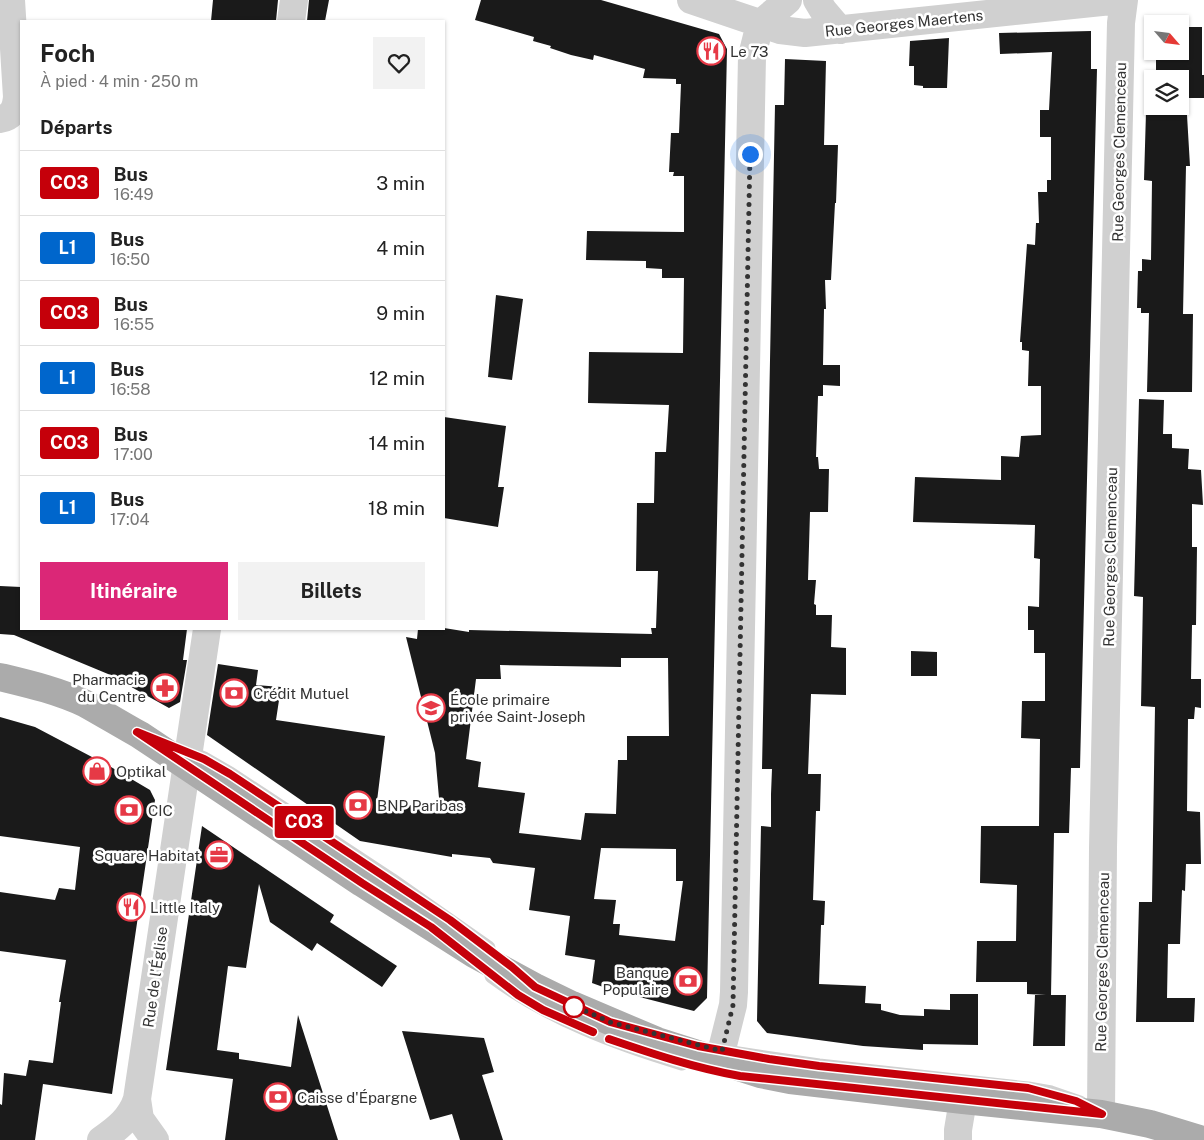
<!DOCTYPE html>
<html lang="fr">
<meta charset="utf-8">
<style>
body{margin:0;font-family:"Public Sans",sans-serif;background:#f2f2f2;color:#222;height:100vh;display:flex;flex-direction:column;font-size:19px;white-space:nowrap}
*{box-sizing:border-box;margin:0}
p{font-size:16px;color:#767676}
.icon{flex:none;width:28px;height:28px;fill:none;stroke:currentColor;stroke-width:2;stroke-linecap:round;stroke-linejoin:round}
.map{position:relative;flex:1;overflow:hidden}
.side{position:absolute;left:20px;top:20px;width:425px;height:610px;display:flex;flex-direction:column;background:#fff;border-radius:0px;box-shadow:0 1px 4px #0004}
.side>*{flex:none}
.badge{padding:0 10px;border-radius:4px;font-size:18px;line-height:32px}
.needle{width:32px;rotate:118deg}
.tools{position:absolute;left:1144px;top:15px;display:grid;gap:10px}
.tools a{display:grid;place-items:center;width:45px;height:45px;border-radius:0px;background:#fff;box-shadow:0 1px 4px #0004;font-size:25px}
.you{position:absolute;width:25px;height:25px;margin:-12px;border:4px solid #fff;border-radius:50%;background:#1a73e8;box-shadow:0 0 0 8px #1a73e833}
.map>.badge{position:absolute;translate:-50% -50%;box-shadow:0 0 0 2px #fff}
h2{padding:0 20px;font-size:19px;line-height:45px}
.round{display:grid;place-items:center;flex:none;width:52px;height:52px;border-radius:0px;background:#f2f2f2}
.overview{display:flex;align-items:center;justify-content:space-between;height:85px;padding:0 20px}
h1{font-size:24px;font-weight:700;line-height:38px}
.action{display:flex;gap:10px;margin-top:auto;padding:10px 20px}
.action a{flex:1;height:58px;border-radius:0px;background:#db2777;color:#fff;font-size:20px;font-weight:700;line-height:58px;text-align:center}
.action a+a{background:#f2f2f2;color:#222}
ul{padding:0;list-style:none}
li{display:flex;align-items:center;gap:15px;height:65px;padding:0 20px;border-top:1px solid #e0e0e0}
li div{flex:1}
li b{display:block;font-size:19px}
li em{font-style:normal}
li .badge{min-width:55px;font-weight:700;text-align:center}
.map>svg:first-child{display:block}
.building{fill:#1a1a1a;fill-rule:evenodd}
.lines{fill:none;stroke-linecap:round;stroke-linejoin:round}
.service{stroke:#d0d0d0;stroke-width:15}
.minor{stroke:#d0d0d0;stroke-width:28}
.primary{stroke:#ababab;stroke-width:28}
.line-casing{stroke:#fff;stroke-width:11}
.line{stroke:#c5000a;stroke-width:8}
.walk{stroke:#333;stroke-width:5;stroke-dasharray:0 9}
.stop-dot{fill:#fff;stroke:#c5000a;stroke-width:2.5}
.labels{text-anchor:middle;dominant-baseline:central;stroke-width:5;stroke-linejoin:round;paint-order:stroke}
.street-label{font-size:15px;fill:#333;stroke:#fff}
.poi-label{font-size:15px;fill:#333;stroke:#fff;text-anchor:start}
</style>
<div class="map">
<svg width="1204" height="1140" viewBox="0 0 1204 1140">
<rect width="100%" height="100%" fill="#fff"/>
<path class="building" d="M213 0H278L276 21H211Z
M309 0H329L325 21H307Z
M481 0H601L719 34 727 49 707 998 694 1011 628 994V996L592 983 595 960 565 955 570 916 529 910 535 868 493 863 490 858 452 854V857L360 841 207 735 218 664 258 670 256 685 281 687 276 720 385 736 377 801 440 809 435 753 406 637 417 639 418 629 444 628 469 632V630L652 634 651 628H656L658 571H636L637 503H654L655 452H666L669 405 588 403 589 352 683 353 684 278H662V269L646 268V261L586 260 587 231 684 232V176H673L674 172H669L671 133H679L681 84H676V79L643 78 645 69 594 55 593 60 571 55 550 48 551 46 533 41 534 37 475 20ZM621 658H668L669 736H627V760H618L616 814 585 813 581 840 519 833 525 793 478 787 481 762 466 759 476 679H501L500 665 621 667ZM601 848 676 849V881H683L675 941 619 935 620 924H613L616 900 594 899Z
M1180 27H1202V75H1204V98H1186L1190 166H1186L1183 314H1193L1192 392H1147L1149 313H1141V308H1137L1138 271H1142V259L1151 260 1152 181 1144 180 1146 112H1155V106H1180V79H1156V51H1180Z
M1091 31V69H1097L1080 768H1071L1069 833H1054L1051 995H1066L1065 1046H1033L1035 995H1046L1027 994V982H976L977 941H1016L1017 885 980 883 981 826H1039L1040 739 1021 738 1022 701H1045V653H1034V630H1028V606L1039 607 1040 559 1034 558 1035 525 913 522 915 477 1001 480V456L1019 457 1021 436 1041 435V386H1028L1029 351 1022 350V342H1020L1027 244 1035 245 1036 223H1039L1038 192H1047V180H1051V137H1040V110H1049L1052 52 1000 54 999 33Z
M949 38 947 88H923V86L914 85V66H909L910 41Z
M785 59 826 61 824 145H838L836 203H835L831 280H825L826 309H824L823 365H840V386L823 385V396H818L816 457H818L819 469H829L828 512H810L808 580H816L814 604 816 605V615H832L831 647 846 648V695L811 694 808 774H821L820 811H816L813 900 825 901 824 925H821L819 984 866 986 865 1003 881 1004V1010L900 1015 924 1016V1009L950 1010V994H978V1045L923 1044V1050L863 1046 767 1033 757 1021 761 826 771 827V794L772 769H762L775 105H784Z
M496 295 523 299 512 380 488 377Z
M1139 399 1164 400 1163 434H1172V448L1189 449 1188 469 1201 470 1203 505 1192 504V547H1197L1196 625H1192L1191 679H1201V708L1195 707 1194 719H1188L1187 811 1200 812 1201 864H1186L1185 891 1182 890 1180 944H1168L1167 998H1195L1194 1022H1136L1139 902H1152L1155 707 1141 706 1143 597 1134 596Z
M444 417 506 426 498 487H504L498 527 444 518Z
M0 586 21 587V629H187L183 660H187L180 702 169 708 108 674 14 635 0 634Z
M911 651 937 652V676H911Z
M0 717 35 727 111 767 150 790 155 800 112 1094 43 1084 35 1140H0V1104L2 1105 4 1073 26 1076 29 1060 53 1063 61 1002H59L66 960 0 951V892L55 900 59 888 75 890 80 847 0 836Z
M202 826 334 915 330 922 397 966 382 987 317 943 312 951 270 922 259 884 246 968 228 966 217 1050 239 1053V1059L291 1067 298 1015 338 1140H225L233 1079 166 1070Z
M402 1031 484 1038 494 1072 482 1075 503 1140H460L452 1114 430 1120Z"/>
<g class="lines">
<path class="service" d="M184 751 204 759 230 774 391 880 488 948
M492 976C549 1018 615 1043 682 1063
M725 1052 819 1066 1028 1089 1051 1093 1080 1103"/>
<path class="minor" d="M691 0 780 30 805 33 1121 0
M817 0 823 10 840 30
M291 21 294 0
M760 24 788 0
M0 119C12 117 16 109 17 97L11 0
M719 1061 733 1005 734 992 752 56 760 24
M137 1099 140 1119 155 1140
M1101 1114 1103 848 1121 23 1124 0
M101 1140C117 1129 131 1118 137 1099L207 629
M958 1140V1130L963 1100"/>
<path class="primary" d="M0 677C29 684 59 691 86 704 104 714 122 725 140 735L362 883 474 954 535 987 572 1005 657 1041 760 1074 790 1080 963 1100 1101 1114 1150 1124 1203 1140"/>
</g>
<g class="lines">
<g class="line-casing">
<path id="line" d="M593 1032 543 1010 518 995 431 927 362 883 137 732 204 759 230 774 450 920 512 967 535 987 610 1022 698 1046 769 1059 819 1066 1028 1088 1076 1101 1102 1114 740 1076C695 1068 653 1054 609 1039"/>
</g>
<use href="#line" class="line"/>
<path class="walk" d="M574 1007 572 1005 610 1022 722 1051 733 1005 750 154"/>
</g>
<defs>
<g id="restaurant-ring" transform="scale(1.4375)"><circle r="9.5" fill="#fff" stroke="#e63946" stroke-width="1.5"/><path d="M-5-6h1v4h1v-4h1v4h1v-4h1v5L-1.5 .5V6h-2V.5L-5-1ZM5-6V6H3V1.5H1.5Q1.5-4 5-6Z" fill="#e63946"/></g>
<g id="pharmacy-ring" transform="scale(1.4375)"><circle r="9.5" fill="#fff" stroke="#e63946" stroke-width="1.5"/><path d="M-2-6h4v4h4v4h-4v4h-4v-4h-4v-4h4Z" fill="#e63946"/></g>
<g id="bank-ring" transform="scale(1.4375)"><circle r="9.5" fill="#fff" stroke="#e63946" stroke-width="1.5"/><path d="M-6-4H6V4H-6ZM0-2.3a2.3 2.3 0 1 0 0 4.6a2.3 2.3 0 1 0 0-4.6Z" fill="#e63946"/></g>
<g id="school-ring" transform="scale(1.4375)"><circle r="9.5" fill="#fff" stroke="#e63946" stroke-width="1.5"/><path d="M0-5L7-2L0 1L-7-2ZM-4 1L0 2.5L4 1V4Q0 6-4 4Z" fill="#e63946"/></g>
<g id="shop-ring" transform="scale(1.4375)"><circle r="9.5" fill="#fff" stroke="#e63946" stroke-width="1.5"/><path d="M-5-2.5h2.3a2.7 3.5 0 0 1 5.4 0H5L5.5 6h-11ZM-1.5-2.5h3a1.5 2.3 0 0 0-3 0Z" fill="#e63946"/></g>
<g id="office-ring" transform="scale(1.4375)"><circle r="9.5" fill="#fff" stroke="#e63946" stroke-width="1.5"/><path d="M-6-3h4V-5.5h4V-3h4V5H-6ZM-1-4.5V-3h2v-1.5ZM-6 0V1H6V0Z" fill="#e63946"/></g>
</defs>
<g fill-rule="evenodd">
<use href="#restaurant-ring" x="711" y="51"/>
<use href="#pharmacy-ring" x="165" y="688"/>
<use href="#bank-ring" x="234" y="693"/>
<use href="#school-ring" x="431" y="708"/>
<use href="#shop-ring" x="97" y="771"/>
<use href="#bank-ring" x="358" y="805"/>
<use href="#bank-ring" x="129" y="810"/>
<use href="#office-ring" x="219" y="855"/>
<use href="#restaurant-ring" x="131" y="907"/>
<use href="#bank-ring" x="688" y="981"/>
<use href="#bank-ring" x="278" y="1097"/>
</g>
<circle class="stop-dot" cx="574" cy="1007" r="10"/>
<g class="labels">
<g class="street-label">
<text transform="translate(904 23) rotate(-6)">Rue Georges Maertens</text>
<text transform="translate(1119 152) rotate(-89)">Rue Georges Clemenceau</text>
<text transform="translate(1110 557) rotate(-89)">Rue Georges Clemenceau</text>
<text transform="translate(1102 962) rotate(-89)">Rue Georges Clemenceau</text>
<text transform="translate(155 977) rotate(-82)">Rue de l'Église</text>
</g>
<g class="poi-label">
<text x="730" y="51">Le 73</text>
<text x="146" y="679" text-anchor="end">Pharmacie<tspan x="146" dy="17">du Centre</tspan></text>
<text x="253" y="693">Crédit Mutuel</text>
<text x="450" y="699">École primaire<tspan x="450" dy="17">privée Saint-Joseph</tspan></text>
<text x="116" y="771">Optikal</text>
<text x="377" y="805">BNP Paribas</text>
<text x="148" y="810">CIC</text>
<text x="200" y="855" text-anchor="end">Square Habitat</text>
<text x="150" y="907">Little Italy</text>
<text x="669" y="972" text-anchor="end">Banque<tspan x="669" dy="17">Populaire</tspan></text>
<text x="297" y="1097">Caisse d'Épargne</text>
</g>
</g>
</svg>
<div class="tools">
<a><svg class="needle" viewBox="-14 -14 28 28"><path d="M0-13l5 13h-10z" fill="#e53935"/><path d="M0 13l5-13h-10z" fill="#767676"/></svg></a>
<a><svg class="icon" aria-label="layers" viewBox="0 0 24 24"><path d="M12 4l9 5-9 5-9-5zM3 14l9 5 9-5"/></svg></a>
</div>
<div class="you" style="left:750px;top:154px"></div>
<b class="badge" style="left:304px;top:822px;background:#c5000a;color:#fff">CO3</b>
<section class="side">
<div class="overview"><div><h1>Foch</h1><p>À pied · 4 min · 250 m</p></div><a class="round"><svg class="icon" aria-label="heart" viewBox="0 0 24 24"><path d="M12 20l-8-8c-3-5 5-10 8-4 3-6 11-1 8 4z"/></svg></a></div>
<h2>Départs</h2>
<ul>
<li><span class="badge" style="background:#c5000a;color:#fff">CO3</span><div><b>Bus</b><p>16:49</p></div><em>3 min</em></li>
<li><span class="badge" style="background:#06c;color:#fff">L1</span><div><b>Bus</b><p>16:50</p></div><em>4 min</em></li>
<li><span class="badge" style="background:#c5000a;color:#fff">CO3</span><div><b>Bus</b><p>16:55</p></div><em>9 min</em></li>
<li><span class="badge" style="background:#06c;color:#fff">L1</span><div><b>Bus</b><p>16:58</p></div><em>12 min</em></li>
<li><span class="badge" style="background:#c5000a;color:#fff">CO3</span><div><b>Bus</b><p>17:00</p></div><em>14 min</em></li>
<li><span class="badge" style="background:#06c;color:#fff">L1</span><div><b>Bus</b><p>17:04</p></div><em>18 min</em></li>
</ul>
<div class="action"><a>Itinéraire</a><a>Billets</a></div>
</section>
</div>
